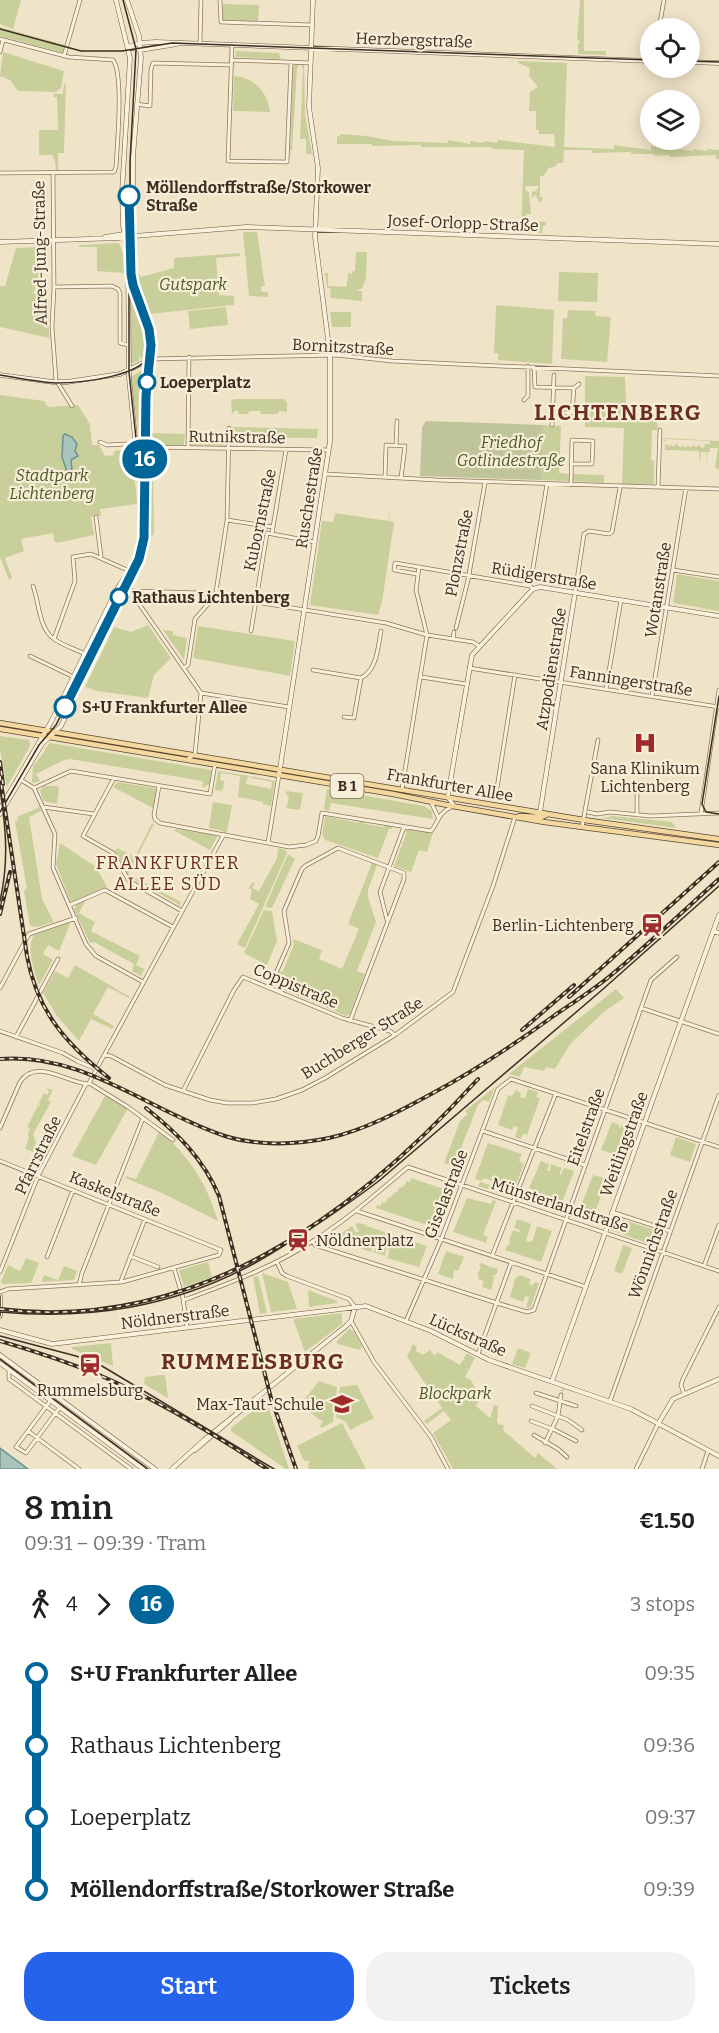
<!DOCTYPE html>
<meta charset="utf-8">
<style>
body{margin:0;font-family:Bitter,serif;background:#f2f2f2;color:#202124;height:100vh;display:flex;flex-direction:column;font-size:22px;white-space:nowrap}
*{box-sizing:border-box;margin:0}
p{font-size:20px;color:#757577}
.icon{flex:none;width:33px;height:33px;fill:none;stroke:currentColor;stroke-width:2;stroke-linecap:round;stroke-linejoin:round}
.map{position:relative;height:1469px;overflow:hidden}
.panel{display:flex;flex-direction:column;background:#fff;flex:1}
.panel>*{flex:none}
.badge{padding:0 12px;border-radius:20px;font-size:21px;line-height:39px}
.controls{position:absolute;left:640px;top:18px;display:grid;gap:12px}
.controls a{display:grid;place-items:center;width:60px;height:60px;border-radius:50%;background:#fff;box-shadow:0 3px 15px #0003;font-size:30px}
.map>.badge{position:absolute;translate:-50% -50%;box-shadow:0 0 0 3px #fff}
.legs{display:flex;align-items:center;gap:9px;height:66px;padding:0 24px;font-size:20px}
.legs p{margin-inline-start:auto}
.headline{display:flex;align-items:center;justify-content:space-between;height:102px;padding:0 24px}
h1{font-size:33px;font-weight:600;line-height:45px}
.action{display:flex;gap:12px;margin-top:auto;padding:12px 24px}
.action a{flex:1;height:69px;border-radius:24px;background:#2563eb;color:#fff;font-size:24px;font-weight:600;line-height:69px;text-align:center}
.action a+a{background:#f2f2f2;color:#202124}
ul{padding:0 24px;list-style:none}
li{display:flex;align-items:center;gap:21px;height:72px;font-size:22px}
li i{display:grid;place-items:center;width:9px;height:100%;margin:0 8px;background:currentColor}
li i::after{content:'';width:15px;height:15px;margin:-8px;border:4px solid;border-radius:50%;background:#fff}
li p{margin-inline-start:auto}
li:first-child i{background:linear-gradient(#0000 50%,currentColor 0)}
li:last-child i{background:linear-gradient(currentColor 50%,#0000 0)}
.map>svg:first-child{display:block}
.green{fill:#c9cf9b}
.cemetery{fill:#bfc49a}
.water{fill:#a9c4bc;stroke:#6f938a;stroke-width:1.5}
.lines{fill:none;stroke-linecap:round;stroke-linejoin:round}
.street-tunnel{stroke:#ccc0a6;stroke-width:3;stroke-dasharray:3 1.5;stroke-linecap:butt}
.street-casing{stroke:#8d765c;stroke-width:4.5}
.secondary-casing{stroke:#6f573f;stroke-width:5}
.primary-casing{stroke:#5b4430;stroke-width:6}
.street{stroke:#faf1dc;stroke-width:3}
.secondary{stroke:#faf1dc;stroke-width:4}
.primary{stroke:#f3d9a0;stroke-width:4.5}
.tram{stroke:#3d2e20;stroke-width:1.5}
.rail-casing{stroke:#3d2e20;stroke-width:4}
.rail{stroke:#f7eed8;stroke-width:1.5;stroke-dasharray:4.5;stroke-linecap:butt}
.line-1-casing{stroke:#fff;stroke-width:14}
.line-1{stroke:#069;stroke-width:9}
.stop-1-dot{fill:#fff;stroke:#069;stroke-width:3}
.labels{text-anchor:middle;dominant-baseline:central;stroke-width:4.5;stroke-linejoin:round;paint-order:stroke}
.shield{fill:#f7eed8;stroke:#756857;stroke-width:1.5}
.shield-label{font-size:15px;font-weight:bold;fill:#3d2e20}
.street-label{font-size:16px;fill:#3d2e20;stroke:#f7eed8}
.stop-label{font-size:16px;font-weight:bold;fill:#3d2e20;stroke:#f7eed8;text-anchor:start}
.park-label{font-size:16px;font-style:italic;fill:#4d5a26;stroke:#f7eed8}
.poi-label{font-size:16px;fill:#3d2e20;stroke:#f7eed8}
.neighbourhood-label{font-size:18px;letter-spacing:1.5px;fill:#6b2e1e;stroke:#f7eed8}
.district-label{font-size:22px;font-weight:bold;letter-spacing:1.5px;fill:#6b2e1e;stroke:#f7eed8}
</style>
<div class="map">
<svg width="719" height="1469" viewBox="0 0 719 1469">
<rect width="100%" height="100%" fill="#f0e4c8"/>
<path class="green" d="M0 0H21L13 29 0 24Z
M580 0H584V51H606V55L578 54V44L580 42 577 39Z
M223 4 259 5 258 21 223 20Z
M0 27 65 45 64 53 0 36Z
M236 51 279 53 281 61 279 59 237 57 235 60Z
M3 52 64 71 61 88 56 92 18 91 10 80 0 76Z
M518 61 567 63 564 147 614 149V145L651 150V146L693 151V149L707 151V149L719 150V159H716V155L670 157 669 155 655 156V154H631V152L592 153V150H564L563 163H557L556 166 549 168 543 176H540V197H543L542 202H539L536 195 532 198V192L536 191 539 186H525L526 191 529 192C529 200 531 207 531 214H526L525 221 546 222V225L543 226 542 233 521 232 524 150 492 149V147H421V145L372 146V144H337V136L340 137V134L367 136 392 141 448 143V140L470 144 471 141 483 143 484 141 497 143 498 140 555 147 554 134H539V130H536V111H529L530 92 538 87 529 76 530 68 518 63Z
M297 64 299 67 297 68 292 151 290 150 293 66Z
M304 64 305 114 312 154H306V139H300L303 68 301 66Z
M234 76C254 77 268 93 270 112L233 111Z
M66 83 64 153H58V171H56L55 161 52 155H39V130H58L57 97H54V94H63L64 84Z
M243 232H257L265 286H261V291L268 293V297L249 296Z
M119 243 123 253 124 273 97 271V247H79V245Z
M39 247V278L35 279V291L32 293 49 298V338L0 327V286H5L16 248Z
M356 252H367L366 279 362 288 356 291H362V301L331 298 330 288H327L325 273H328V286L346 287 349 271V273L352 274 353 271H355Z
M240 253V256L216 258 219 295 234 296V305L150 314 140 290 139 274 141 277 174 268V258Z
M559 272 598 273 597 302 558 301Z
M130 286H132C138 307 165 344 140 360L141 357 139 356V361L130 364Z
M496 305 554 310 552 364 498 360V353H494Z
M226 307 228 325 190 329 188 311Z
M568 310 596 311 595 316 611 317 607 362 561 359 563 318H567Z
M330 312H351V327H332Z
M147 367 144 390 143 440 139 441 131 377Z
M585 376 625 377 627 420H631V418L632 420H637V418L638 420H643L644 418 645 420 650 421 651 418 652 421H656L657 418 658 430H652L651 460 654 461V484H622L624 428 585 427Z
M0 395 44 401 48 407 78 405 90 424 92 445H99L105 456 114 455V451L128 449 129 455H132L137 500V504L100 509 101 516 91 517 94 535 57 543 54 541 53 533 21 539 24 551 5 558 12 578 9 580 0 557Z
M234 399H284L287 403V412L279 411 278 414H260L261 411H249L248 414H238L239 411H235L232 414 231 401Z
M543 425 561 426 559 473 569 474V481L541 480Z
M231 427 318 429 317 438 231 437Z
M150 433 185 434 184 445H150Z
M190 433 226 434V446L190 445Z
M669 438 719 441V469L715 468 718 448H710V452H707V466L706 452H701L700 465 699 451 665 450V444L670 446 672 443V446H675L677 443 678 446 682 447 683 444 684 447H687L688 444 689 447H692L694 444 695 447H697L699 444 700 447 704 448 705 444H710L709 441 665 439 666 441H663V439Z
M149 468H153L154 535 149 536Z
M573 474 604 475V483L572 481Z
M390 507 389 521 394 522 382 602 378 615 310 605 322 521 333 522 335 513 388 521Z
M677 574 719 581V611L673 603Z
M148 625 171 658 154 675 148 698 97 691 85 687 114 627 131 632Z
M198 626 295 641 290 676 193 658Z
M163 630 173 631V635L187 638 184 660Z
M0 736 29 740 30 746 7 787 0 749Z
M50 743 211 770 210 784 202 788 203 781 70 759 64 760 36 774 40 781 34 783 32 782 33 766 45 751 44 747 46 748Z
M218 771 250 776 247 778 246 784 271 789 272 782 251 778V776L275 781 271 806 263 804V802L238 797 240 776 221 773 220 780 224 781 223 789 220 791 215 790Z
M117 782 154 788 156 789 153 808 113 787Z
M44 786H57L59 788 57 804 43 801 40 790Z
M327 789 424 806 432 811 433 819 331 803 329 811 325 810 324 808Z
M286 791 303 793 300 810 285 808 287 806 289 796 286 795Z
M213 802 232 805 227 832 209 828Z
M39 805 41 811 29 817 42 899 54 922 38 927 30 926 24 891 27 888 15 822 18 820 17 817 38 808Z
M325 816 358 823 360 821H364V824L384 827 385 825 392 826V829H389L378 858 325 840 322 834Z
M613 816 672 822 676 828 602 818Z
M152 823 154 824 128 874 181 902 179 907 178 904 128 876 115 852 117 848 135 857Z
M175 829 216 835 217 837 210 850 175 831Z
M405 829 433 833 427 852 419 850 411 872 394 866 406 834Z
M60 843 96 867 107 887 71 903 56 864Z
M278 848 285 850 287 853 245 948 237 944 259 904 250 899 252 890 249 888 253 882 255 884 252 888 259 891 277 858Z
M288 854 295 859 272 908 265 907Z
M372 863 377 865 368 890V897L376 922 357 971 365 974 350 1014 346 1016 275 986 279 972 283 971 294 944 293 939 322 950 319 959 342 969 359 929 348 924Z
M86 900 79 913 95 922 91 931 140 956 136 965 144 969 141 976 132 971 134 964 94 942 90 943 74 909 76 905Z
M264 910 272 911 277 941 267 965 244 953Z
M69 923 70 924 59 951 48 945 43 954 53 960 39 985C34 970 26 949 34 935Z
M75 965 130 997 129 998 108 987 93 1014 114 1026 112 1029 91 1019 79 1041 57 1016 43 993 55 971 68 978Z
M616 989 624 998 605 1011 570 1044 555 1069 546 1067 544 1071 524 1067 520 1077 509 1074Z
M495 1087 489 1102 483 1100 478 1105 457 1158H454L451 1165 444 1163 460 1121 468 1114 465 1111Z
M45 1088 53 1090 48 1100 51 1102 33 1134 36 1142 33 1152 25 1149 29 1138 28 1133 30 1128 27 1127 38 1105 40 1106 39 1103 44 1093 47 1095 49 1091Z
M528 1089 538 1092 536 1097 540 1098 527 1135 523 1134 521 1139 515 1137 518 1127 514 1126 512 1130 498 1125 508 1095 512 1096 516 1090 521 1093 520 1097 525 1098Z
M106 1094 128 1108 96 1165 72 1156Z
M612 1122 619 1125 620 1129 622 1125 630 1127 632 1123 638 1125 634 1135 630 1134 622 1157 601 1150Z
M160 1130C191 1160 205 1180 218 1221L160 1192 125 1178 126 1176 136 1179Z
M676 1137 696 1144 690 1162 670 1155Z
M488 1143 522 1154 519 1161 524 1164 511 1197 478 1186 480 1182 497 1187 498 1183 484 1178 482 1181 475 1179Z
M541 1161 549 1164 547 1171H550L551 1164 562 1168 559 1174 561 1175 564 1168 574 1171 560 1208 531 1199 534 1190 529 1188Z
M593 1175 607 1179 593 1219 578 1214Z
M411 1178 447 1190 434 1227 376 1208 377 1205 380 1206 382 1202 385 1203 389 1197H391L395 1192H397L399 1188 403 1187 407 1181 410 1182Z
M467 1198 491 1204 493 1200 496 1201 483 1235 488 1237 486 1243 453 1232Z
M615 1217 664 1233 659 1247 610 1230Z
M517 1219 531 1224 526 1241 532 1242 537 1226 552 1231 541 1262 505 1250 507 1245H510L509 1240 513 1230 519 1232 520 1230 514 1228Z
M358 1223 366 1225 365 1228 367 1226 427 1246 419 1267 387 1258 390 1250 386 1248 385 1256 373 1252 377 1245 373 1244 371 1252 356 1247 360 1240 357 1239 353 1247 345 1244V1242L335 1241V1238L352 1226 356 1233 359 1231 355 1225Z
M623 1245 632 1248 622 1274 614 1271Z
M446 1251 464 1257 458 1271 454 1270 453 1279 438 1274Z
M26 1258 39 1263 31 1283 3 1284 1 1281 8 1265 20 1271Z
M208 1262 212 1277 184 1287 179 1270Z
M481 1263 489 1266V1269L491 1267 498 1269 496 1275H493L494 1279 491 1290 482 1287 484 1281 478 1279 479 1276 477 1275 481 1267 479 1266Z
M64 1266 77 1271 74 1280 41 1282 44 1275 58 1280Z
M262 1273 288 1282 297 1309 271 1312Z
M519 1275 531 1279 529 1284 533 1285 535 1282 539 1283 531 1307 526 1308 529 1297 525 1296 523 1302 510 1297 515 1279Z
M258 1276 267 1313 260 1314 253 1277Z
M308 1290 337 1301V1303L309 1307Z
M342 1313V1324L305 1352 293 1319Z
M349 1329 354 1331 362 1346 360 1350 338 1344 336 1342Z
M111 1343 113 1366 72 1349V1347Z
M413 1344 417 1347 416 1351 423 1355 430 1350 435 1356 437 1352 460 1365 467 1353 475 1358 465 1377 471 1380 480 1397 476 1406 490 1418 494 1405 498 1406 497 1422 500 1425H504L503 1430 535 1458 538 1453 557 1469H453L433 1433 451 1420 444 1411 427 1424 424 1421 442 1408 407 1357Z
M518 1348 531 1353 525 1368 512 1364Z
M161 1375H165L168 1398 144 1384 145 1377Z
M319 1381 337 1387 333 1422 321 1428 320 1426 323 1422 300 1405Z
M357 1385 374 1418 350 1430 346 1422 336 1417 340 1387Z
M266 1400 289 1469H286L231 1431V1428Z
M342 1423 366 1469H308L309 1461H304L297 1446Z"/>
<path class="cemetery" d="M426 421 543 425 541 480 420 476 422 427Z"/>
<path class="water" d="M65 434 72 437 77 444 75 451 78 456 71 460 72 469 67 472 62 457 63 436Z
M0 1448 28 1469H0Z"/>
<g class="lines">
<path class="street-tunnel" d="M561 1395 563 1389"/>
<g class="street-casing">
<path id="street" d="M220 0 221 22 312 25
M659 28 664 0
M0 39 69 57 113 60C124 74 117 147 116 167L114 172 0 173
M200 43 201 0
M232 46 228 161 287 162 291 63
M0 52 3 40
M64 56 80 0
M232 60 311 63
M136 104 150 106 151 69 153 63 232 65
M53 174 54 287 52 327 56 380 72 406
M54 287 112 286 118 289 120 293V343L129 345
M152 359 336 355 392 361 719 376
M534 367 535 387 574 388 579 384
M524 400 528 396V366
M553 413H572L574 388
M552 425 554 375
M100 442 107 445 145 443
M396 446 397 421
M146 447 329 450
M188 448 189 357
M326 474 437 480 719 489
M385 477 386 445 405 446 401 478
M571 485 572 440 593 441 592 464H571
M658 487 660 430
M96 517 101 557
M227 520 273 527
M272 533 286 450
M673 570 719 577
M417 574 394 570 395 563 530 586 533 589
M119 585 134 591 200 593 386 623 427 635 473 642 479 646
M33 586C39 602 39 629 54 639 64 646 75 649 85 654
M530 586 547 484
M134 591 137 601 201 693 195 754 188 759
M575 593 584 534 589 531 609 534 612 532 620 488
M456 628 468 580 485 483
M251 631 267 533 315 542
M54 639 75 581 73 557 91 554 134 573
M453 639 454 632
M30 656 82 681
M184 668 188 665 195 619 215 596 216 592 227 520 229 428
M469 668 719 707
M313 670 361 678
M421 677 466 684
M606 689 621 600
M201 693 289 707
M652 696 686 488
M344 717 354 718 361 678C377 670 378 647 381 631
M114 778 83 836 113 853 129 881 182 911
M21 780 34 788 55 834 53 868 86 944 96 956 143 982
M159 786 154 815 155 819 160 823 289 847 306 845 316 841 318 836 322 813 431 831C439 822 437 814 451 807
M34 788 71 771 210 794 215 764
M497 788 515 675
M402 789 427 635 416 590 419 567
M637 794V815
M431 802 438 817
M43 807 94 814
M588 812 597 814 610 812 651 816 719 813
M701 813 719 690
M582 827 598 740
M268 843 279 775
M70 905 105 890 173 927
M387 920 380 892 404 827
M270 987 289 943 284 911 302 869 305 866 338 848 404 873V879L350 1021
M0 988 29 934 76 918
M641 1008 719 1034
M0 1031 63 1053 77 1061 96 1069
M16 1037 58 959
M104 1055 111 1056 165 1085 210 1100 227 1103H253L276 1099 302 1090 325 1078 395 1035 453 992 493 886 515 817
M89 1083 224 834
M89 1083 128 1107 173 1140
M183 1091 234 990 243 977 342 1018 390 1031 395 1035
M0 1128 20 1082C36 1057 67 1083 88 1084
M483 1131 585 1165
M0 1161 221 1250 219 1255 122 1282 8 1289 0 1292
M357 1211 586 1287
M612 1212 670 1231
M313 1242 315 1245 500 1304 527 1312 534 1310 651 980 677 957
M130 1256 158 1267
M492 1256 556 1093
M47 1257 73 1190
M277 1262 282 1273 287 1276 349 1299 355 1307
M704 1266 719 1225
M174 1268 183 1298
M0 1272 38 1176 86 1084
M121 1281 145 1219
M79 1285 82 1273 143 1118
M183 1299 187 1327
M184 1300C228 1284 273 1267 313 1241 347 1220 377 1193 408 1167L719 1271
M351 1321 374 1362 431 1437 448 1469
M406 1321 441 1240 498 1089 511 1079 719 1147
M478 1354 511 1263
M9 1370V1379L131 1469
M536 1393 576 1406
M684 1394 681 1385 683 1379 719 1307
M51 1400 16 1447 26 1453 60 1407
M610 1401 719 1095
M532 1406 568 1420 582 1430
M531 1421 555 1430 576 1441
M28 1431 79 1469
M534 1435 558 1449 567 1457
M545 1443 558 1416 561 1395
M636 1469 658 1424
M702 1469 708 1451"/>
</g>
<g class="secondary-casing">
<path id="secondary" d="M127 0 139 36 141 58 133 156V272L136 292 148 320 152 340 146 401 145 477 143 488
M128 47 140 43 156 42 651 61
M129 47 140 50 177 44
M690 62 719 63
M105 237 124 234
M0 242 118 238 134 236 246 227 719 244
M0 375 53 382H67L120 374 151 359
M279 775 330 441V355L315 237 318 168 309 107 313 0
M454 806 448 797 449 789 472 655 533 589 540 587 719 616
M0 809 51 722 116 591 139 555
M540 812 575 593
M0 814 42 744 61 726 138 565C142 536 148 506 139 477L129 378 128 254 123 225 122 192 130 58 116 0
M713 931 719 933
M0 1296V1316
M0 1330 52 1344 366 1306 431 1331 489 1360 631 1409 719 1456
M0 1355 155 1469
M0 1363 143 1469
M552 1381 719 915
M658 1424 673 1399 719 1379
M195 1450 230 1420
M172 1469 204 1440 346 1326 351 1321 355 1307"/>
</g>
<g class="primary-casing">
<path id="primary" d="M0 723 584 820 719 839
M0 729 393 794 452 806 544 822 719 845
M519 816 542 817 548 814"/>
</g>
<use href="#street" class="street"/>
<use href="#secondary" class="secondary"/>
<use href="#primary" class="primary"/>
<path class="tram" d="M0 29 81 51H122L172 43 651 60
M690 61 719 62
M129 286V372L137 448
M0 375C19 378 38 382 56 383 79 383 144 377 151 352
M719 696 702 804 706 812 719 814
M0 789C6 828 9 862 0 901
M0 812 39 745 56 725 136 564 143 543 146 396 151 345 149 329 133 285 130 269V162L136 49 123 0
M0 1296V1316
M0 1312C91 1320 174 1307 255 1263 274 1253 291 1241 309 1230 333 1214 357 1198 380 1180L602 990 719 886
M0 1336 76 1356 102 1366 274 1469
M0 1359 148 1469"/>
<g class="rail-casing">
<path id="rail" d="M0 762 3 784
M0 776 27 956C37 1011 66 1044 109 1078
M0 914 10 872
M569 997 719 862
M522 1030 574 985
M0 1059C83 1052 149 1111 225 1136 257 1146 296 1145 329 1138 365 1130 400 1111 433 1093 476 1070 515 1044 555 1015 574 1002 593 990 610 976 648 945 683 911 719 879
M146 1108C177 1133 203 1158 219 1196L271 1398 296 1469
M0 1309C194 1333 354 1216 478 1079
M0 1341C34 1351 67 1362 99 1375 158 1400 214 1434 267 1469"/>
</g>
<use href="#rail" class="rail"/>
</g>
<g class="lines">
<g class="line-1-casing">
<path id="line-1" d="M65 707 139 559 144 538 146 396 151 345 149 329 133 285 131 274 129 196"/>
</g>
<use href="#line-1" class="line-1"/>
</g>
<defs>
<g id="hospital-bare" transform="scale(1.8)"><path d="M-5-5h3v3.5h4V-5h3V5h-3V1.5h-4V5h-3Z" fill="#9e2a2b" stroke="#f7eed8" stroke-width="2.5" paint-order="stroke"/></g>
<g id="station-bare" transform="scale(1.8)"><path d="M-3-6H3Q5-6 5-4V2Q5 4 3 4L4.5 6H3L1.5 4h-3L-3 6H-4.5L-3 4Q-5 4-5 2V-4Q-5-6-3-6ZM-3.5-4v3h7v-3ZM-3.5 1v1.5H-2V1ZM2 1v1.5H3.5V1Z" fill="#9e2a2b" stroke="#f7eed8" stroke-width="2.5" paint-order="stroke"/></g>
<g id="university-bare" transform="scale(1.8)"><path d="M0-5L7-2L0 1L-7-2ZM-4 1L0 2.5L4 1V4Q0 6-4 4Z" fill="#9e2a2b" stroke="#f7eed8" stroke-width="2.5" paint-order="stroke"/></g>
</defs>
<g fill-rule="evenodd">
<use href="#hospital-bare" x="645" y="743"/>
<use href="#station-bare" x="652" y="925"/>
<use href="#station-bare" x="298" y="1240"/>
<use href="#station-bare" x="90" y="1365"/>
<use href="#university-bare" x="342" y="1404"/>
</g>
<g class="stop-1-dot">
<circle cx="129" cy="196" r="10"/>
<circle cx="147" cy="382" r="8"/>
<circle cx="119" cy="597" r="8"/>
<circle cx="65" cy="707" r="10"/>
</g>
<g class="labels">
<rect class="shield" x="330.5" y="774" width="33" height="24" rx="4.5"/>
<g class="shield-label">
<text x="347" y="786">B 1</text>
</g>
<g class="street-label">
<text transform="translate(414 40) rotate(2)">Herzbergstraße</text>
<text transform="translate(463 223) rotate(2)">Josef-Orlopp-Straße</text>
<text transform="translate(40 253) rotate(-91)">Alfred-Jung-Straße</text>
<text transform="translate(343 347) rotate(3)">Bornitzstraße</text>
<text transform="translate(237 437) rotate(1)">Rutnikstraße</text>
<text transform="translate(309 498) rotate(-81)">Ruschestraße</text>
<text transform="translate(260 520) rotate(-78)">Kubornstraße</text>
<text transform="translate(459 553) rotate(-79)">Plonzstraße</text>
<text transform="translate(544 576) rotate(9)">Rüdigerstraße</text>
<text transform="translate(658 590) rotate(-81)">Wotanstraße</text>
<text transform="translate(551 669) rotate(-81)">Atzpodienstraße</text>
<text transform="translate(631 681) rotate(9)">Fanningerstraße</text>
<text transform="translate(450 785) rotate(10)">Frankfurter Allee</text>
<text transform="translate(296 986) rotate(23)">Coppistraße</text>
<text transform="translate(362 1038) rotate(-32)">Buchberger Straße</text>
<text transform="translate(586 1127) rotate(-70)">Eitelstraße</text>
<text transform="translate(624 1144) rotate(-70)">Weitlingstraße</text>
<text transform="translate(38 1155) rotate(-64)">Pfarrstraße</text>
<text transform="translate(115 1194) rotate(22)">Kaskelstraße</text>
<text transform="translate(446 1194) rotate(-69)">Giselastraße</text>
<text transform="translate(560 1205) rotate(18)">Münsterlandstraße</text>
<text transform="translate(653 1244) rotate(-70)">Wönnichstraße</text>
<text transform="translate(175 1317) rotate(-7)">Nöldnerstraße</text>
<text transform="translate(468 1335) rotate(24)">Lückstraße</text>
</g>
<g class="stop-label">
<text x="146" y="187">Möllendorffstraße/Storkower<tspan x="146" dy="18">Straße</tspan></text>
<text x="160" y="382">Loeperplatz</text>
<text x="132" y="597">Rathaus Lichtenberg</text>
<text x="82" y="707">S+U Frankfurter Allee</text>
</g>
<g class="park-label">
<text x="193" y="284">Gutspark</text>
<text x="511" y="442">Friedhof<tspan x="511" dy="18">Gotlindestraße</tspan></text>
<text x="52" y="475">Stadtpark<tspan x="52" dy="18">Lichtenberg</tspan></text>
<text x="455" y="1393">Blockpark</text>
</g>
<g class="poi-label">
<text x="645" y="768">Sana Klinikum<tspan x="645" dy="18">Lichtenberg</tspan></text>
<text x="634" y="925" text-anchor="end">Berlin-Lichtenberg</text>
<text x="316" y="1240" text-anchor="start">Nöldnerplatz</text>
<text x="90" y="1390">Rummelsburg</text>
<text x="324" y="1404" text-anchor="end">Max-Taut-Schule</text>
</g>
<g class="neighbourhood-label">
<text x="168" y="863">FRANKFURTER<tspan x="168" dy="21">ALLEE SÜD</tspan></text>
</g>
<g class="district-label">
<text x="618" y="412">LICHTENBERG</text>
<text x="253" y="1361">RUMMELSBURG</text>
</g>
</g>
</svg>
<div class="controls">
<a><svg class="icon" aria-label="locate" viewBox="0 0 24 24"><circle cx="12" cy="12" r="6"/><path d="M12 2v4M12 18v4M2 12h4M18 12h4"/></svg></a>
<a><svg class="icon" aria-label="layers" viewBox="0 0 24 24"><path d="M12 4l9 5-9 5-9-5zM3 14l9 5 9-5"/></svg></a>
</div>
<b class="badge" style="left:145px;top:459px;background:#069;color:#fff">16</b>
</div>
<section class="panel">
<div class="headline"><div><h1>8 min</h1><p>09:31 – 09:39 · Tram</p></div><b>€1.50</b></div>
<div class="legs"><svg class="icon" aria-label="walk" viewBox="0 0 24 24"><circle cx="13" cy="4" r="2"/><path d="M13 8l-2 6 4 7M11 14l-3 7M7 12l3-4h3l4 4"/></svg>4<svg class="icon" aria-label="forward" viewBox="0 0 24 24"><path d="M9 5l7 7-7 7"/></svg><b class="badge" style="background:#069;color:#fff">16</b><p>3 stops</p></div>
<ul>
<li><i style="color:#069"></i><b>S+U Frankfurter Allee</b><p>09:35</p></li>
<li><i style="color:#069"></i><span>Rathaus Lichtenberg</span><p>09:36</p></li>
<li><i style="color:#069"></i><span>Loeperplatz</span><p>09:37</p></li>
<li><i style="color:#069"></i><b>Möllendorffstraße/Storkower Straße</b><p>09:39</p></li>
</ul>
<div class="action"><a>Start</a><a>Tickets</a></div>
</section>
